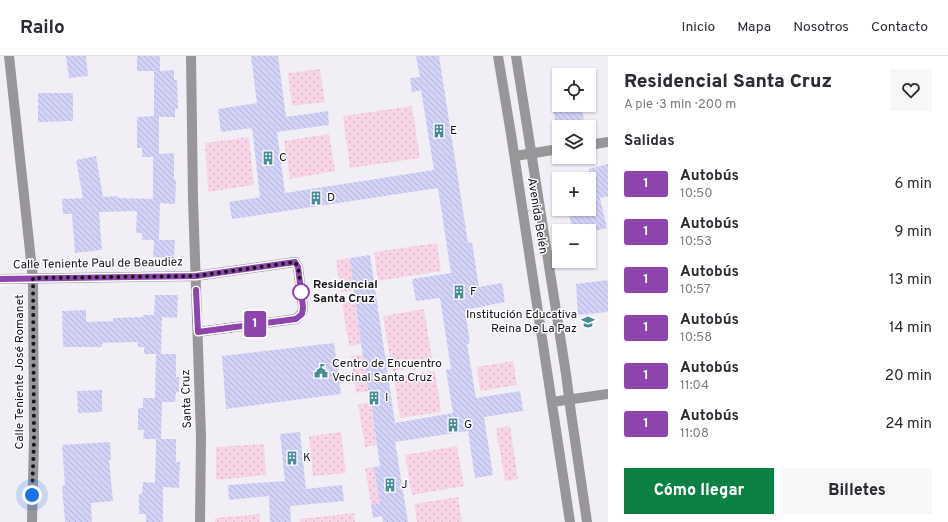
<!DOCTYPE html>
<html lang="es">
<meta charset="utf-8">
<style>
body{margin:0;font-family:Overpass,sans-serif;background:#f7f7f7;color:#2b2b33;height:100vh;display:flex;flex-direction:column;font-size:15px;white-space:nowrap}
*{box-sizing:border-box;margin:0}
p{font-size:13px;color:#7c7c81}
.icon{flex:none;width:22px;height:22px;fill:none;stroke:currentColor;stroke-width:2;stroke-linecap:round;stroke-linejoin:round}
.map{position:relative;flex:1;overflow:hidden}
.side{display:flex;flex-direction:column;background:#fff;width:340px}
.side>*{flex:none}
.badge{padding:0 8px;border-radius:3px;font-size:14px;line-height:26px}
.buttons{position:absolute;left:552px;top:12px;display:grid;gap:8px}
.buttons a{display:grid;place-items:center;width:44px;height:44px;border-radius:0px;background:#fff;box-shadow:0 1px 3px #0004;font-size:20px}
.you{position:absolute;width:20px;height:20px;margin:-10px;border:3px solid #fff;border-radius:50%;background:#1a73e8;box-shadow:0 0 0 6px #1a73e833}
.map>.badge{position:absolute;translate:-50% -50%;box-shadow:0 0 0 2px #fff}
h2{padding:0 16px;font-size:15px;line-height:36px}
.round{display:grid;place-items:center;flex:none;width:42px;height:42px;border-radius:0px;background:#f7f7f7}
.overview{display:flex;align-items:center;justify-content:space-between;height:68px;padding:0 16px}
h1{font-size:19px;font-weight:800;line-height:30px}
.button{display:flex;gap:8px;margin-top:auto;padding:8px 16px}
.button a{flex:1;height:46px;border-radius:0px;background:#0b8043;color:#fff;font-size:16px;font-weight:800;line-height:46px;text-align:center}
.button a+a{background:#f7f7f7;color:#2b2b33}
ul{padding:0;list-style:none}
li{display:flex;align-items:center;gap:12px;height:48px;padding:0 16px}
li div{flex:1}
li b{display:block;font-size:15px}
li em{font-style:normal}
li .badge{min-width:44px;font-weight:700;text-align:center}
header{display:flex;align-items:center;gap:24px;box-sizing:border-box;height:56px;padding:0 20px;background:#fff;border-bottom:1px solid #e1e1e2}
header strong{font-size:19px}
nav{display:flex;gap:22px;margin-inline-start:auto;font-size:14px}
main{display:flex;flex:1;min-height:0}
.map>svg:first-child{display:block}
.garden{fill:url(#garden-dots)}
.building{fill:url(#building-back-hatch)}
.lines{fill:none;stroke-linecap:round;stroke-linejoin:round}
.minor{stroke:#999699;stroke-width:10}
.line-casing{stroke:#fff;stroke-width:9}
.line{stroke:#8e44ad;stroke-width:6}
.walk{stroke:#151416;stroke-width:4;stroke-dasharray:0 7.2}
.stop-dot{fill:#fff;stroke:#8e44ad;stroke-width:2}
.labels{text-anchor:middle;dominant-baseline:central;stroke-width:3;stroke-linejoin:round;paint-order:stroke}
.poi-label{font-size:12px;fill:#151416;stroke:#fefdff;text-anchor:start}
.street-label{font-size:12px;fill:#151416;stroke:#fefdff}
.stop-label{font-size:12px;font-weight:bold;fill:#151416;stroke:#fefdff;text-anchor:start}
</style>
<header>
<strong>Railo</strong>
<nav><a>Inicio</a><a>Mapa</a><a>Nosotros</a><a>Contacto</a></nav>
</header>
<main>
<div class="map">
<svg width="608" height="466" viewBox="0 0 608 466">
<defs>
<pattern id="garden-dots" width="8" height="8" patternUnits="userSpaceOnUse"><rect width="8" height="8" fill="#f8d4e7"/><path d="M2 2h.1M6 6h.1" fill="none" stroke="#d4b5c5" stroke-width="1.8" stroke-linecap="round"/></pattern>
<pattern id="building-back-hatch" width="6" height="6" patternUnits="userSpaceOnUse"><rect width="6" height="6" fill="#d2d2f7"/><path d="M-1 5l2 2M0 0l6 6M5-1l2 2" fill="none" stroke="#b3b3d3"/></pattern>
</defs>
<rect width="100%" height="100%" fill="#f2eef6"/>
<path class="garden" d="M320 13 325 46 292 50 288 17Z
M412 50 420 102 350 112 343 60Z
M329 78 335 115 290 123 284 85Z
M249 81 254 129 208 136 205 87Z
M437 187 441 215 378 225 374 196Z
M350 202 355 234 341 236 336 204Z
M355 245 361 288 349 290 342 247Z
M424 253 433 309 392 315 383 260Z
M363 299 368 335 356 337 351 300Z
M513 305 517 329 480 335 477 311Z
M435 315 441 356 400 362 394 321Z
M371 346 377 389 365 391 358 348Z
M510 370 518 423 505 425 496 372Z
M341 376 346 417 313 420 309 380Z
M264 388 266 419 216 424V391Z
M457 390 464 430 412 439 405 399Z
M374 411 380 447 371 448 365 412Z
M458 441 462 466H417L414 448Z
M354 457 355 466H300V463Z
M260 458V466H215V462Z"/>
<path class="building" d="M66 0H86L88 20 69 22Z
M137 0H160V15L174 14V24H177L178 53H175V61H159V98L174 97V124H176L175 148 160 147 159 184H175L174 202 153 201 154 184H142V177H136L137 155 99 156 102 194 75 197 72 158H63L62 143 83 142 76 104 96 100 103 141 118 140 117 142 153 143V101H142V92H137V61L154 60V15H137Z
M251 0H278L286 61 328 55 329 69 277 76 285 137 434 114 421 34 412 36 410 22 420 21 416 0H439L468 187 472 186 479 231 502 227 505 246 465 254 470 287 467 288 476 342 520 335 523 355 484 361 493 419 475 422 468 375 395 386 408 466H383L382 460 373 462 371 448 380 447 374 411 380 410 371 346H370L361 288 350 202 370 199 395 367 453 357 446 314 451 313 440 242 416 245 412 223 451 217 438 132 232 163 229 146 260 141 252 72 221 76 218 53 257 47Z
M38 37H73V65L38 66Z
M553 49H582L584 66 556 71Z
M608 108V140L600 142 607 172 594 175H573L568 153H589V113Z
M608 224V256L578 259 576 228Z
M155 239H178L177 262 162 261 161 298H176V321H179V336H176L175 346H162L161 383H176V406H180L179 432 163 431V466H146V458H139V438H142L143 426 155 427 156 383H143L144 374H138V352H143V342H155L156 298H144V291H138V286L102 287V291H63L62 255 86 254V266L113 265V262L143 261V259H154Z
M334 287 341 338 226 353 222 300Z
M102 334V356L78 357 77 335Z
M300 376 306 433 342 429 344 445 290 450 291 466H270L269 440 229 444 228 429 285 425 280 378Z
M110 386 111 404H109L113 445 91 447 92 466H65L62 430 65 429 62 389Z"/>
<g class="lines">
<path class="minor" d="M9 0 33 223 34 384 32 466
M191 0 193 143 201 381 200 466
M498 0 511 78 570 466
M516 0 566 318 571 357 587 466
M589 89 608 86
M515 100 559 93
M0 223 196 220 295 206 298 211 303 251 302 257 296 263 198 276
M552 346 608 338"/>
</g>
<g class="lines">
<g class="line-casing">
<path id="line" d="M0 223 196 220 295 206 298 211 303 251 302 258 296 263 198 276 196 234"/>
</g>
<use href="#line" class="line"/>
<path class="walk" d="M32 439 34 384 33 222 196 220 295 206 298 211 302 238 301 236"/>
</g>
<defs>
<g id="building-bare" transform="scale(1.08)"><path d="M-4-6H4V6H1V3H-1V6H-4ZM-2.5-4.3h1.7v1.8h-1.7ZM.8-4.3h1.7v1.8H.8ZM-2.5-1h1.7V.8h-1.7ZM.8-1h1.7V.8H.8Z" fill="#458c95" stroke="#fefdff" stroke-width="2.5" paint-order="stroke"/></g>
<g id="school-bare" transform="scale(1.08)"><path d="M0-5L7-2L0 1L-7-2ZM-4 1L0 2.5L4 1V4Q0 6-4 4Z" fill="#458c95" stroke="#fefdff" stroke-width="2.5" paint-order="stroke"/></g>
<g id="civic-bare" transform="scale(1.08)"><path d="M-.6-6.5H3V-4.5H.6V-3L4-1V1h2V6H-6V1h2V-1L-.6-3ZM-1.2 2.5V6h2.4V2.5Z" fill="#458c95" stroke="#fefdff" stroke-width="2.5" paint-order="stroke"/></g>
</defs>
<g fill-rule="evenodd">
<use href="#building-bare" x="439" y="75"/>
<use href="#building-bare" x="268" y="102"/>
<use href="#building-bare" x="316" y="142"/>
<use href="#building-bare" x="459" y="236"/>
<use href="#school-bare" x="588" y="266"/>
<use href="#civic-bare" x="321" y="315"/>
<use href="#building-bare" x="374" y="342"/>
<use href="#building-bare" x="453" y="369"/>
<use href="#building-bare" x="292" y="402"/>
<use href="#building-bare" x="390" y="429"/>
</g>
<circle class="stop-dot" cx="301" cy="236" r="8"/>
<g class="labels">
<g class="poi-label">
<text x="450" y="75">E</text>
<text x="279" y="102">C</text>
<text x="327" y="142">D</text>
<text x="470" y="236">F</text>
<text x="577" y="259" text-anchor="end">Institución Educativa<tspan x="577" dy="14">Reina De La Paz</tspan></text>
<text x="332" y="308">Centro de Encuentro<tspan x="332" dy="14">Vecinal Santa Cruz</tspan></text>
<text x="385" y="342">I</text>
<text x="464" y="369">G</text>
<text x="303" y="402">K</text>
<text x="401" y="429">J</text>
</g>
<g class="street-label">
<text transform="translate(537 160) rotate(81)">Avenida Belén</text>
<text transform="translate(98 208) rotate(-1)">Calle Teniente Paul de Beaudiez</text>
<text transform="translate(20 316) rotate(-90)">Calle Teniente José Romanet</text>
<text transform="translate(187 343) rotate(-92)">Santa Cruz</text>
</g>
<g class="stop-label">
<text x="313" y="229">Residencial<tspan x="313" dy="14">Santa Cruz</tspan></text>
</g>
</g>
</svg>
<div class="buttons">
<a><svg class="icon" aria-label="locate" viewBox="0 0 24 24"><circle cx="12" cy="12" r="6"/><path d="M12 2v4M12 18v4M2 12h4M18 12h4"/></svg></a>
<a><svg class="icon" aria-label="layers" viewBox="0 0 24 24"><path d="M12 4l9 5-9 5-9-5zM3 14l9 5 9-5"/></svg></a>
<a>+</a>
<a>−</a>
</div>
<div class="you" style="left:32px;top:439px"></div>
<b class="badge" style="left:255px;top:268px;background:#8e44ad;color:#fff">1</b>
</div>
<section class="side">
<div class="overview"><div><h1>Residencial Santa Cruz</h1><p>A pie · 3 min · 200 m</p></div><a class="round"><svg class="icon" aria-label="heart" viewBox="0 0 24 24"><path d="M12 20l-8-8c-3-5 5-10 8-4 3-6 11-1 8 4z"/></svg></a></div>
<h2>Salidas</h2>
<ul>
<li><span class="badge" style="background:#8e44ad;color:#fff">1</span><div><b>Autobús</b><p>10:50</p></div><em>6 min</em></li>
<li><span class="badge" style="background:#8e44ad;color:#fff">1</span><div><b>Autobús</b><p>10:53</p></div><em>9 min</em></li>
<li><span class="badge" style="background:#8e44ad;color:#fff">1</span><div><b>Autobús</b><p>10:57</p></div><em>13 min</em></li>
<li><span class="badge" style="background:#8e44ad;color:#fff">1</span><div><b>Autobús</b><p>10:58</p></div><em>14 min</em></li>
<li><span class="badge" style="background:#8e44ad;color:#fff">1</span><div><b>Autobús</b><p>11:04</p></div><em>20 min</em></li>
<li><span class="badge" style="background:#8e44ad;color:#fff">1</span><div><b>Autobús</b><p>11:08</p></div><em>24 min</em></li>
</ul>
<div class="button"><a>Cómo llegar</a><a>Billetes</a></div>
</section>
</main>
